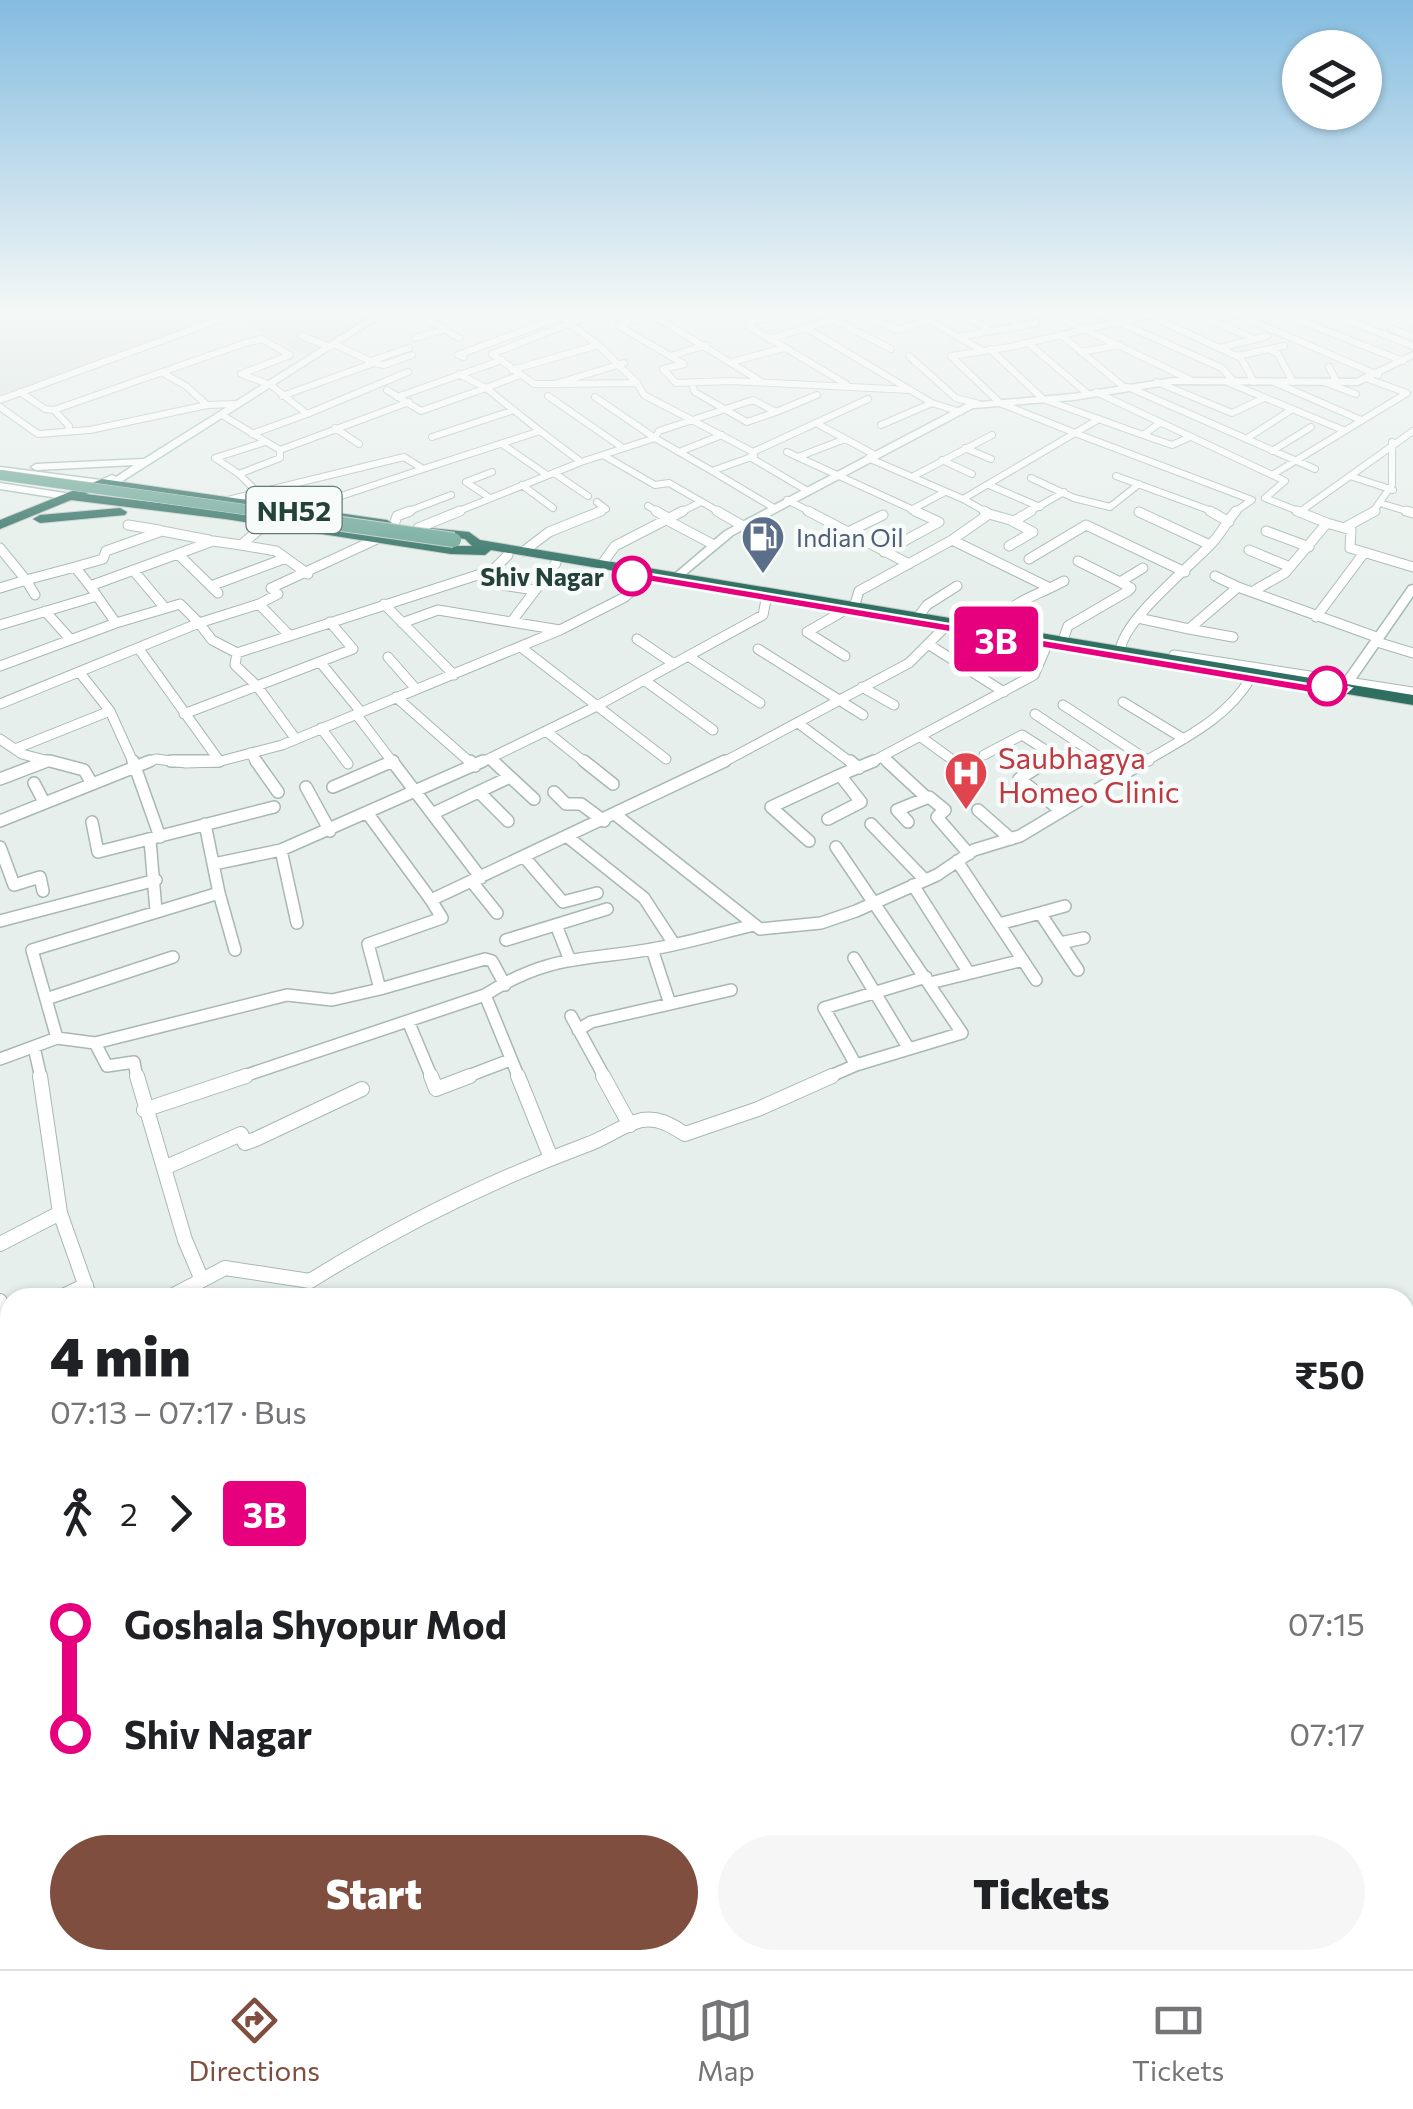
<!DOCTYPE html>
<meta charset="utf-8">
<style>
body{margin:0;font-family:Commissioner,sans-serif;background:#f6f6f6;color:#202124;height:100vh;display:flex;flex-direction:column;font-size:38px;white-space:nowrap}
*{box-sizing:border-box;margin:0}
p{font-size:32px;color:#757577}
.icon{flex:none;width:55px;height:55px;fill:none;stroke:currentColor;stroke-width:2;stroke-linecap:round;stroke-linejoin:round}
.map{position:relative;flex:1;overflow:hidden}
.details{position:absolute;left:0px;top:1288px;width:1415px;height:682px;display:flex;flex-direction:column;background:#fff;border-radius:30px 30px 0 0;box-shadow:0 2px 8px #0004}
.details>*{flex:none}
.badge{padding:0 20px;border-radius:8px;font-size:35px;line-height:65px}
.buttons{position:absolute;left:1282px;top:30px;display:grid;gap:20px}
.buttons a{display:grid;place-items:center;width:100px;height:100px;border-radius:50%;background:#fff;box-shadow:0 2px 8px #0004;font-size:50px}
.map>.badge{position:absolute;translate:-50% -50%;box-shadow:0 0 0 5px #fff}
.legs{display:flex;align-items:center;gap:15px;height:110px;padding:0 50px;font-size:32px}
.legs p{margin-inline-start:auto}
.headline{display:flex;align-items:center;justify-content:space-between;height:170px;padding:0 50px}
h1{font-size:55px;font-weight:800;line-height:75px}
.cta{display:flex;gap:20px;margin-top:auto;padding:20px 50px}
.cta a{flex:1;height:115px;border-radius:60px;background:#7f4e3f;color:#fff;font-size:40px;font-weight:800;line-height:115px;text-align:center}
.cta a+a{background:#f6f6f6;color:#202124}
ul{padding:0 50px;list-style:none}
li{display:flex;align-items:center;gap:35px;height:110px;font-size:38px}
li i{display:grid;place-items:center;width:15px;height:100%;margin:0 12px;background:currentColor}
li i::after{content:'';width:25px;height:25px;margin:-12px;border:8px solid;border-radius:50%;background:#fff}
li p{margin-inline-start:auto}
li:first-child i{background:linear-gradient(#0000 50%,currentColor 0)}
li:last-child i{background:linear-gradient(currentColor 50%,#0000 0)}
.dock{display:flex;justify-content:space-around;align-items:center;height:140px;border-top:2px solid #e0e0e0;background:#fff;font-size:28px;color:#757577}
.dock a{display:grid;justify-items:center;gap:5px}
.dock .current{color:#7f4e3f}
.map>svg:first-child{display:block}
.built{fill:#d4dfda}
.water{fill:#8ec9d4}
.lines{fill:none;stroke-linecap:round;stroke-linejoin:round}
.street-far3-casing{stroke:#a8b8b2;stroke-width:8}
.street-far2-casing{stroke:#a8b8b2;stroke-width:11}
.street-far1-casing{stroke:#a8b8b2;stroke-width:14}
.street-casing{stroke:#a8b8b2;stroke-width:16}
.secondary-casing{stroke:#a4bbb3;stroke-width:3}
.highway-casing{stroke:#c2cac8;stroke-width:2}
.street-far3{stroke:#fff;stroke-width:6}
.street-far2{stroke:#fff;stroke-width:9}
.street-far1{stroke:#fff;stroke-width:11}
.street{stroke:#fff;stroke-width:14}
.secondary{fill:#fff;fill-rule:evenodd}
.highway{fill:#2f6f62;fill-rule:evenodd}
.primary-bridge-far1-casing{stroke:#c2cac8;stroke-width:11;stroke-linecap:butt}
.primary-bridge-casing{stroke:#c2cac8;stroke-width:16;stroke-linecap:butt}
.primary-bridge-far1{stroke:#6aa596;stroke-width:10}
.primary-bridge{stroke:#6aa596;stroke-width:14}
.line-1{fill:#e6007e;stroke:#fff;stroke-width:2.5}
.stop-1-dot{fill:#fff;stroke:#e6007e;stroke-width:5}
.labels{text-anchor:middle;dominant-baseline:central;stroke-width:9;stroke-linejoin:round;paint-order:stroke}
.far-service-label{font-size:25px;fill:#4e5e75;stroke:#f7fbf9;text-anchor:start}
.far-stop-label{font-size:25px;font-weight:bold;fill:#24423a;stroke:#f7fbf9;text-anchor:end}
.shield{fill:#f7fbf9;stroke:#637a73;stroke-width:2.5}
.shield-label{font-size:28px;font-weight:bold;fill:#24423a}
.health-label{font-size:30px;fill:#be3a42;stroke:#f7fbf9;text-anchor:start}
</style>
<div class="map">
<svg width="1413" height="1969" viewBox="0 0 1413 1969">
<rect width="100%" height="100%" fill="#e6efeb"/>
<path class="built" d="M0 313H375L306 356 232 316 0 396Z"/>
<path class="water" d="M0 1580 10 1587V1960H736L739 1969H0Z
M1413 1914V1969H1266L1283 1960H1405V1916Z"/>
<g class="lines">
<g class="street-far3-casing">
<path id="street-far3" d="M417 313 459 338
M487 313 497 317 512 313
M596 313 492 354 534 384H555L624 363
M650 313 619 326 684 364 663 369 676 383 731 381 910 390
M680 313 689 318 711 313
M783 313 745 324 846 384
M821 313 891 349
M862 313 896 330 929 321
M917 313 983 351
M961 313 991 331
M1000 313 1020 326
M1050 313 1191 380
M1098 313 1222 368 1234 382
M1144 313 1241 358 1254 382
M1195 313 1254 339
M1234 313 1378 375
M1281 313 1403 361
M1330 313 1413 346
M1394 313 1413 321
M651 314 762 382
M837 318 806 328 932 403 960 412
M1392 329 1413 337
M1061 335 1125 388
M302 336 330 347
M959 337 1036 323
M415 338 442 330
M769 339 806 328
M1028 343 1088 394
M598 345 637 383
M1220 348 1267 336
M990 349 1043 399 1143 435 1160 423
M1270 350 1278 354 1293 382
M1081 352 1120 345
M290 355 241 374 271 385 307 414 408 372
M671 356 706 345
M909 356 956 398 979 404
M1237 356 1284 346
M464 357 458 355 561 317 558 313
M371 361 409 348
M732 362 784 348
M374 363 384 365 412 355
M1329 367 1337 382
M512 370 598 345 561 317
M163 373 186 386 207 405
M459 374 486 388 520 375
M691 382 695 392 747 422 776 412
M1157 382 1232 413 1264 398
M1227 382 1343 430
M1274 382 1361 420
M1324 382 1356 394
M555 384 637 383 644 395 753 452 754 456 712 471 774 508
M1128 387 1315 469
M387 390 421 411 486 388 540 431
M20 392 45 409 54 410
M1096 392 1285 481 1265 498 1303 513
M282 396 374 363 334 344
M548 396 623 448
M397 397 502 360
M0 400 229 316
M0 407 38 434 90 430 207 405 238 404
M222 415 280 450 409 402
M1099 419 1075 433 1000 403 951 356 1010 347 1148 315
M816 423 875 455
M881 425 932 403
M335 428 359 444
M68 431 69 426 54 410 245 343 262 339 290 355
M252 434 307 414
M1143 435 1172 445 1190 437
M432 437 514 410
M1246 439 1291 410
M502 444 547 475
M965 448 991 459
M1272 451 1311 427
M679 452 722 435
M753 452 868 399
M787 452 920 513
M603 455 655 485 669 483 721 513
M750 457 806 490
M798 457 845 439
M868 458 963 499 1075 433 1252 500 1233 513
M942 460 972 474
M712 471 655 438 659 431 753 400 776 412 817 395
M554 473 588 496
M239 474 215 458 265 442
M1272 475 1407 393 1368 379
M1116 476 1217 513
M1350 476 1393 490
M912 477 992 435
M1031 478 1074 498 1110 507 1139 484
M522 485 553 508
M989 485 1040 507
M287 488 341 496 423 469
M257 492 239 474 280 458V450
M490 498 466 482 492 472
M963 499 988 513
M787 500 813 513
M224 501 404 457 423 469 540 431 581 462 655 438 595 397
M1383 504 1413 513
M648 506 660 513
M911 510 943 493
M1301 511 1413 431
M404 513 451 495
M454 513 581 462
M595 513 606 509 597 502
M679 513 701 502
M1027 513 1064 492
M1372 513 1392 485V442"/>
</g>
<g class="street-far2-casing">
<path id="street-far2" d="M656 511 668 518
M717 511 743 526
M808 511 909 564
M984 511 989 514
M1210 511 1229 522
M1297 511 1327 523
M1406 511 1413 513
M1139 512 1210 545
M665 519 714 545
M128 525 159 530
M394 525 397 516 410 511
M418 528 460 511
M1344 528 1375 511
M1266 531 1309 547
M846 533 883 515
M952 540 989 514 1014 521 1031 511
M241 545 276 551 308 574
M1009 546 1033 532 1012 521
M0 548 26 580 75 567 90 586
M1249 550 1290 567
M524 551 549 532 601 511
M884 552 939 522 915 511
M178 554 218 593
M1029 559 1086 525 1185 572
M1078 561 1120 582
M602 564 615 546 683 511
M75 567 103 559 106 551 162 531 209 540
M133 570 165 608
M1215 576 1238 587
M502 585 535 590
M211 586 286 558
M0 588 26 580 35 595
M1050 588 1064 581
M1255 590 1285 573 1327 523 1351 530 1350 548 1413 567
M259 604 278 594 271 588 377 539
M384 604 454 675
M854 607 859 591 952 540 1050 588C1028 599 1000 605 1002 633
M45 611 71 640
M840 613 807 632 845 656
M1316 617 1364 553
M917 618 927 605 957 586
M1138 618 1189 629 1238 587 1379 638
M512 621 556 563
M116 623 180 604 199 623 259 604 289 635
M402 623 438 610 560 630 625 597 646 578
M0 625 97 596 90 586 213 541 241 545 268 522
M1189 629 1233 637
M637 639 674 664
M1377 642 1413 653
M1062 643 1068 626 1128 591 1131 588 1120 582 1143 568
M931 646 1004 692
M522 648 666 759
M139 649 218 759
M758 649 863 715
M237 653 493 570 508 555
M1120 653C1120 622 1190 567 1212 543 1221 534 1227 521 1236 511
M1174 655 1413 692
M688 656 760 703
M388 657 416 689
M320 662 361 712
M0 666 116 623 97 596
M80 673 110 711
M644 680 713 730
M862 687 894 705
M396 697 472 764
M1123 702 1184 739
M0 704 199 623 212 640 237 653 235 665 257 686 184 714
M1063 705 1149 761
M356 714 394 764
M1035 714 1110 764
M798 723 853 764
M321 728 348 764
M546 731 587 764
M921 737 958 764
M295 738 257 686 353 649 330 622
M0 739 22 754 60 764
M15 749 110 711 134 764
M250 753 258 764
M984 755 1022 735 1055 756 1043 764
M490 758 496 764
M883 758 889 764
M41 764 48 761
M144 764 156 759 186 763 217 762 282 745 560 630
M388 764 394 761
M478 764 595 707 763 615 766 600
M720 764 909 663 942 630
M868 764 1034 675 1046 647
M1141 764C1180 740 1226 720 1250 679"/>
</g>
<g class="street-far1-casing">
<path id="street-far1" d="M50 761 84 770 91 782
M133 761 160 837
M171 761H219
M256 761 278 792
M392 761 481 878
M470 761 475 766
M493 761 534 799
M584 761 613 784
M850 761 859 768
M887 761 927 798
M954 761 977 778
M1047 761 1019 779 1062 811
M1107 761 1126 774
M0 779 47 761
M34 783 44 802
M306 787 330 831
M333 787 393 761
M479 792 508 821
M554 792 566 804H581L604 821
M978 810 1011 839
M434 813 510 777
M368 814 431 900 725 761
M616 815 760 929 821 923 856 911 937 875 974 850 1020 836 1145 761
M828 819 861 802 840 775 874 761
M0 821 150 761
M92 822 98 852 274 807
M908 822 897 810 929 797 945 810 937 817 969 854
M871 824 925 880
M569 838 644 898 674 944
M150 840 156 911
M809 841 771 807 840 775
M0 847 14 885 40 877 43 891
M836 847 962 1033 856 1065
M281 850 297 923
M525 858 563 902 597 893
M957 861 1036 980
M214 864 281 850 483 761
M472 882 497 913
M913 885 969 973
M219 893 235 950
M431 900 442 918 368 944 380 989 485 959 492 961 505 985
M1040 913 1065 906
M0 921 156 880
M999 924 1040 913 1078 970
M556 925 569 958
M506 940 607 909
M1060 943 1084 938
M652 949 670 1004
M854 958 909 1049
M930 983 1023 960
M485 995 519 1078
M46 999 173 957
M571 1016 605 1078
M408 1021 432 1078
M578 1030 591 1022 731 990
M57 1038 32 950 219 893 205 824
M95 1043 287 995 332 1000 380 989
M34 1047 41 1078
M0 1059 57 1038 95 1043 107 1066 134 1062 137 1078
M238 1078 485 995C554 951 589 962 663 947 694 941 724 932 754 925
M463 1078 510 1060
M826 1078 856 1065 824 1008 926 977"/>
</g>
<g class="street-casing">
<path id="street" d="M40 1076 60 1213 90 1298
M137 1076 185 1240 202 1280
M431 1076 436 1089 470 1076
M518 1076 551 1158
M603 1076 630 1125
M144 1110 246 1076
M164 1168 241 1134 245 1143 256 1139 362 1089
M0 1244 60 1213
M59 1298 86 1285
M168 1298 225 1268 310 1281C400 1225 487 1182 586 1145 605 1139 623 1124 642 1120 659 1117 672 1126 685 1134L758 1109 832 1076
M0 1301 10 1348"/>
</g>
<g class="secondary-casing">
<path id="secondary" d="M377 313H387L113 487 0 473V467L101 480 112 475 116 477 134 465 36 470 31 467 36 464 144 459Z
M1413 352V358L1358 385 1173 384 1073 400 973 408 733 535 680 579 671 577 725 531 968 403 1073 394 1173 378 1356 379Z
M0 483 71 494 76 497 71 500 0 489Z
M1413 585V596L1344 696H1336V690L1409 586Z"/>
</g>
<g class="highway-casing">
<path id="highway" d="M102 479 387 520 394 524 387 528 103 487 86 494 225 511 451 546H472L465 539 430 534V528L469 532 480 540 1413 695V705L491 550 485 555 451 554 225 519 71 500 0 529V520Z
M120 508 127 512 125 515 40 523 33 519 40 515Z"/>
</g>
<use href="#street-far3" class="street-far3"/>
<use href="#street-far2" class="street-far2"/>
<use href="#street-far1" class="street-far1"/>
<use href="#street" class="street"/>
<use href="#secondary" class="secondary"/>
<use href="#highway" class="highway"/>
<g class="primary-bridge-far1-casing">
<path id="primary-bridge-far1" d="M0 475 269 513"/>
</g>
<g class="primary-bridge-casing">
<path id="primary-bridge" d="M251 511 454 540"/>
</g>
<use href="#primary-bridge-far1" class="primary-bridge-far1"/>
<use href="#primary-bridge" class="primary-bridge"/>
</g>
<linearGradient id="sky" x2="0" y2="1"><stop stop-color="#84bce0"/><stop offset="0.53" stop-color="#f4f8f6"/><stop offset="1" stop-color="#f4f8f6" stop-opacity="0"/></linearGradient>
<rect width="1413" height="589" fill="url(#sky)"/>
<path class="line-1" d="M632 571 1320 686 1327 681 1351 688 1340 698 627 578V573Z"/>
<defs>
<g id="fuel-pin" transform="scale(2.25)"><path d="M0 17L-7.5 6A9.5 9.5 0 1 1 7.5 6Z" fill="#5c6f8a" stroke="#f7fbf9"/><path d="M-5.5-6h7V0h2V4h1.3V-2.5L3-4.5l.8-.8L6-3V5H2.5V1h-1V6h-7ZM-4.2-4.7v3.2H.2V-4.7Z" fill="#fff"/></g>
<g id="hospital-pin" transform="scale(2.25)"><path d="M0 17L-7.5 6A9.5 9.5 0 1 1 7.5 6Z" fill="#e0444e" stroke="#f7fbf9"/><path d="M-5-5h3v3.5h4V-5h3V5h-3V1.5h-4V5h-3Z" fill="#fff"/></g>
</defs>
<g fill-rule="evenodd">
<use href="#fuel-pin" x="763" y="537"/>
<use href="#hospital-pin" x="966" y="773"/>
</g>
<g class="stop-1-dot">
<circle cx="632" cy="576" r="18"/>
<circle cx="1327" cy="686" r="18"/>
</g>
<g class="labels">
<g class="far-service-label">
<text x="796" y="537">Indian Oil</text>
</g>
<g class="far-stop-label">
<text x="604" y="576">Shiv Nagar</text>
</g>
<rect class="shield" x="246.5" y="487" width="95" height="46" rx="8"/>
<g class="shield-label">
<text x="294" y="510">NH52</text>
</g>
<g class="health-label">
<text x="998" y="756">Saubhagya<tspan x="998" dy="34">Homeo Clinic</tspan></text>
</g>
</g>
</svg>
<div class="buttons">
<a><svg class="icon" aria-label="layers" viewBox="0 0 24 24"><path d="M12 4l9 5-9 5-9-5zM3 14l9 5 9-5"/></svg></a>
</div>
<b class="badge" style="left:996px;top:639px;background:#e6007e;color:#fff">3B</b>
<section class="details">
<div class="headline"><div><h1>4 min</h1><p>07:13 – 07:17 · Bus</p></div><b>₹50</b></div>
<div class="legs"><svg class="icon" aria-label="walk" viewBox="0 0 24 24"><circle cx="13" cy="4" r="2"/><path d="M13 8l-2 6 4 7M11 14l-3 7M7 12l3-4h3l4 4"/></svg>2<svg class="icon" aria-label="forward" viewBox="0 0 24 24"><path d="M9 5l7 7-7 7"/></svg><b class="badge" style="background:#e6007e;color:#fff">3B</b></div>
<ul>
<li><i style="color:#e6007e"></i><b>Goshala Shyopur Mod</b><p>07:15</p></li>
<li><i style="color:#e6007e"></i><b>Shiv Nagar</b><p>07:17</p></li>
</ul>
<div class="cta"><a>Start</a><a>Tickets</a></div>
</section>
</div>
<nav class="dock">
<a class="current"><svg class="icon" aria-label="directions" viewBox="0 0 24 24"><path d="M12 3l9 9-9 9-9-9zM9 14v-3h6M13 9l2 2-2 2"/></svg>Directions</a>
<a><svg class="icon" aria-label="map" viewBox="0 0 24 24"><path d="M3 6l6-2 6 2 6-2v14l-6 2-6-2-6 2zM9 4v14M15 6v14"/></svg>Map</a>
<a><svg class="icon" aria-label="tickets" viewBox="0 0 24 24"><path d="M3 7h18v10H3zM15 7v10"/></svg>Tickets</a>
</nav>
